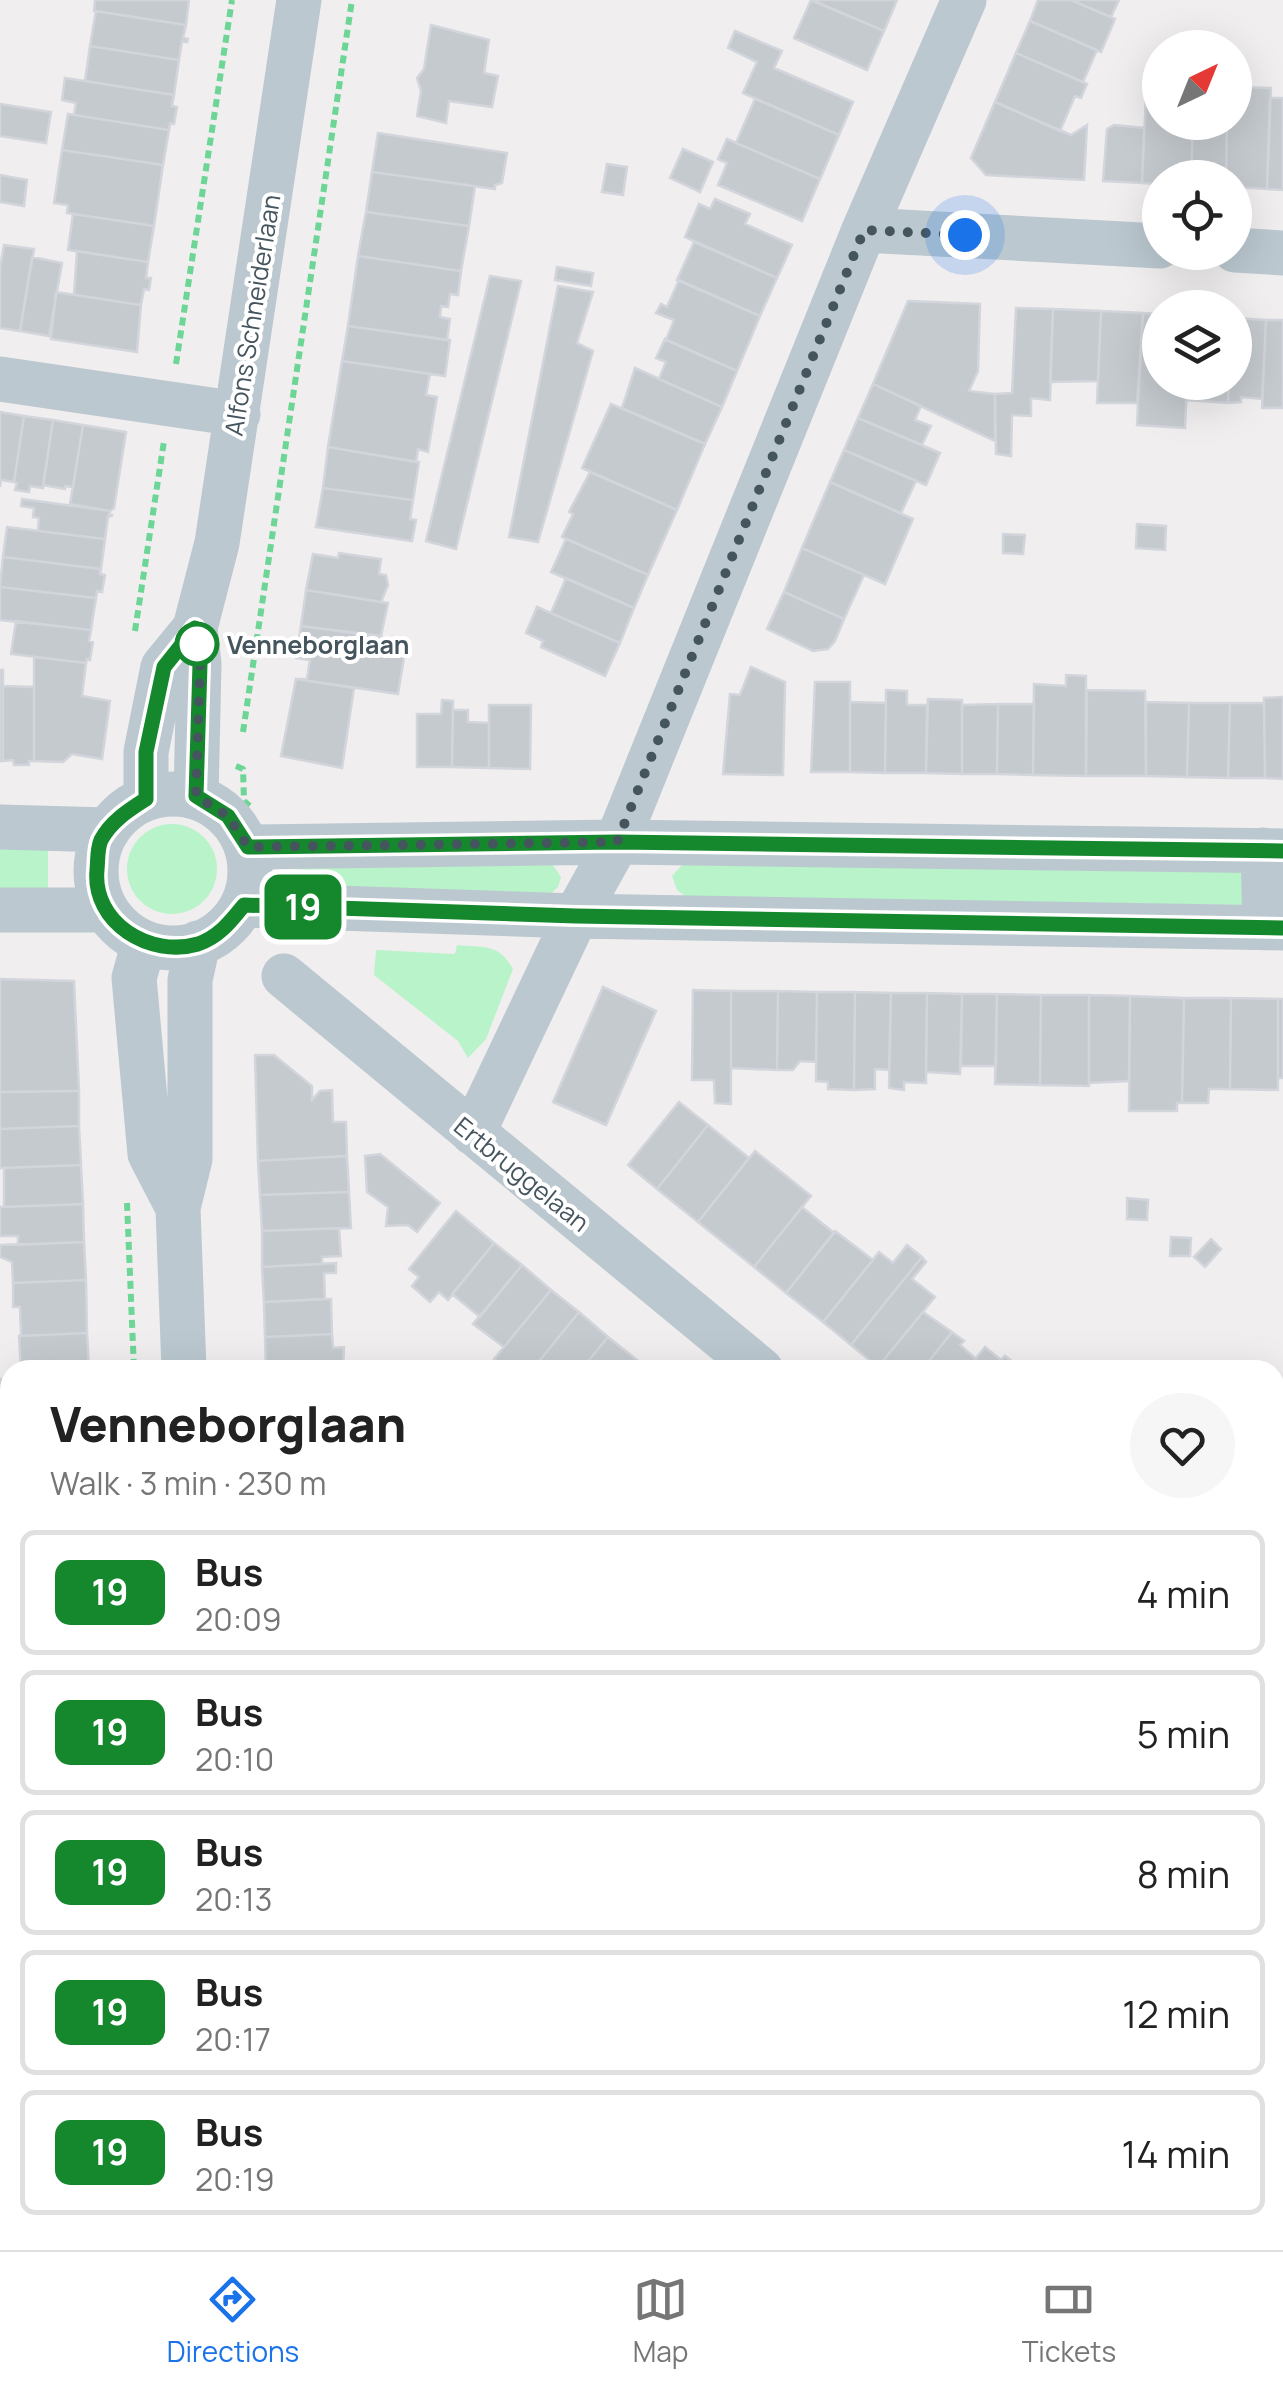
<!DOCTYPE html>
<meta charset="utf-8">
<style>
body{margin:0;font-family:Manrope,sans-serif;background:#f6f6f6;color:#222;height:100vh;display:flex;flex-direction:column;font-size:38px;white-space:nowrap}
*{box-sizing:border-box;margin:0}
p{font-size:32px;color:#767676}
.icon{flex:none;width:55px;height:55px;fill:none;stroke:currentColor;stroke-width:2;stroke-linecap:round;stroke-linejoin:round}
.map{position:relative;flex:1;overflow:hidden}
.details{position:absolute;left:0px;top:1360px;width:1285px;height:890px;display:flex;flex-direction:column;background:#fff;border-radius:30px 30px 0 0;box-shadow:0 10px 40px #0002}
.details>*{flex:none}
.badge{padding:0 20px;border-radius:15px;font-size:35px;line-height:65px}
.needle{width:65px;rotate:43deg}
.tools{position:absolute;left:1142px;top:30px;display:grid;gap:20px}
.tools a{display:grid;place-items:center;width:110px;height:110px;border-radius:50%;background:#fff;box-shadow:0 10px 40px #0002;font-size:50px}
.you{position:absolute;width:50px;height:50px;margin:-25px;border:8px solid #fff;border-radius:50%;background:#1a73e8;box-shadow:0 0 0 15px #1a73e833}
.map>.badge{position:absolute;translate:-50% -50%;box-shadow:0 0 0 5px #fff}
.round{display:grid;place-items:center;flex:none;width:105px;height:105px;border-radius:52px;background:#f6f6f6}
.overview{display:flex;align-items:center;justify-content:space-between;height:170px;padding:0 50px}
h1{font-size:48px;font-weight:800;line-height:75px}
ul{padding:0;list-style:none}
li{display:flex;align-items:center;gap:30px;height:125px;margin:0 20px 15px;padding:0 30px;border:5px solid #e0e0e0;border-radius:15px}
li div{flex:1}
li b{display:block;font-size:38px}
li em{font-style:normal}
li .badge{min-width:110px;font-weight:700;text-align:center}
.dock{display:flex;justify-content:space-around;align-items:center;height:140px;border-top:2px solid #e0e0e0;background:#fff;font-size:28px;color:#767676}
.dock a{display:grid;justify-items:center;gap:5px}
.dock .active{color:#1a73e8}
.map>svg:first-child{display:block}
.green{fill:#b8f3c9}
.building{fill:#c5cacf;stroke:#d2d5db;stroke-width:2.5}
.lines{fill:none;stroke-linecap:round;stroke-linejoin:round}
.path{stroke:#6dd596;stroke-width:6;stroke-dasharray:8 5;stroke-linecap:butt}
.minor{stroke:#bbc8cf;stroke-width:45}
.tram{stroke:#b0b5ba;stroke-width:2.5}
.line-casing{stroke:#fff;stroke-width:22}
.line{stroke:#15882e;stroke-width:15}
.walk{stroke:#45555e;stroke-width:10;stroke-dasharray:0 18}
.stop-dot{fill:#fff;stroke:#15882e;stroke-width:5}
.labels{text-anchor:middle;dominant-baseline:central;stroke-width:8;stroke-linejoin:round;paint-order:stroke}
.street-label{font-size:25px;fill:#45555e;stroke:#fff}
.stop-label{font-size:25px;font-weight:bold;fill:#45555e;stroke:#fff;text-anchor:start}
</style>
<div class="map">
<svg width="1283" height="2250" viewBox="0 0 1283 2250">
<rect width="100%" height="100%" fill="#f1eeef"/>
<path class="green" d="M127 869a45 45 0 1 1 90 0a45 45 0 1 1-90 0Z
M0 840 48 841V897H0Z
M299 856 553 865 561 877 558 887 548 896 296 893Z
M682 865 1243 870 1245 905 687 898 677 890 672 876Z
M457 945C484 948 499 943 513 969L486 1039 468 1058 458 1041 374 975 376 950 455 954Z"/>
<path class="building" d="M95 0H189L186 25 94 11Z
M811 0 884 31 867 70 794 38Z
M812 0H897L884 31Z
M1038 0H1071L1115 19 1101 52 1030 21Z
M1071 0H1119L1111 17Z
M96 11 186 25 183 38 188 39 187 42 182 41 179 60 90 46Z
M1030 21 1097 50 1083 82 1016 53Z
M431 25 489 40 484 73 498 76 492 107 449 101 446 123 417 116 421 91 417 78 424 69Z
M735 31 782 51 774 68 853 102 839 135 743 93 757 62 728 48Z
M90 46 179 60 174 95 85 81Z
M1016 53 1087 84 1081 98 1075 96 1060 131 995 102Z
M65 78 174 95 172 106 177 107 174 124 170 123 169 130 74 115 76 103 62 100Z
M1235 87 1271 88 1267 189 1235 187V178H1226L1227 122H1235Z
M1146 95H1160V122H1193L1191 178H1160V184L1142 183Z
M1270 98H1283V190L1267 189Z
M755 99 839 135 820 179 736 143Z
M995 102 1071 135 1087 125 1084 180 986 175 971 158Z
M0 104 51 112 46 143 0 136Z
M68 114 169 130 163 165 62 150Z
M1193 122H1227L1226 178H1191Z
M1114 125 1144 128 1142 183 1103 181 1107 129Z
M378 133 507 153 502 183 495 185V189L372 172Z
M727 139 820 179 802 221 718 185 727 163 718 159Z
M683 149 713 162 700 192 670 178Z
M62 150 163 165 154 226 67 213 68 205 54 203Z
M607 164 627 167 623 195 602 192Z
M372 172 475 186 469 226 366 212Z
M0 175 27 180 24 206 0 202Z
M715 199 750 214 745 224 792 245 777 278 685 237 699 204 710 209Z
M366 212 469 226 461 271 358 256Z
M73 214 154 226 148 262 68 250Z
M694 242 777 278 760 316 677 280Z
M4 245 34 249 20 331 0 328V268Z
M77 251 148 262 146 278H151L149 290 144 289 141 305 74 295Z
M358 256 461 271 458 295 450 294 448 307 441 306 440 317 450 319 447 340 348 326Z
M32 257 62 263 49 336 20 331Z
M557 267 593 273 591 286 555 280Z
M490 276 521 281 456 549 426 541Z
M679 280 760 316 737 371 666 340 674 320 656 313 661 304 667 307Z
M558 286 593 292 577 343 593 351 538 542 509 537Z
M56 292 141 305 137 352 51 339Z
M908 301 980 304 978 371 969 391 995 394V441L873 384Z
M1016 308 1053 309 1050 400 1031 398V416L1012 415 1011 456 996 454 995 394 1012 393Z
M1053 309 1101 311 1098 381 1050 382Z
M1101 311 1143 313 1137 403H1097Z
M1143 313 1160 314V382H1187L1185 428 1137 425Z
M1235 318 1266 320 1262 399 1241 397V402L1228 403 1229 382H1235Z
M1266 320H1283V408H1262Z
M348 326 450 340 445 376 342 361Z
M665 339 737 371 722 407 659 379 666 362 656 358Z
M342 361 430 374 426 395 437 397 428 452 418 449 416 462 328 447Z
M635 368 722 407 705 444 622 408Z
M1187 382H1229L1228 403 1187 400Z
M873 384 921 406 915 420 931 426 922 445 858 418Z
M611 404 705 444 677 510 582 468Z
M0 412 24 416 14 482 1 480 0 487Z
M24 416 53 420 43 488 30 486 29 492 15 490 17 483 14 482Z
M858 418 940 453 926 485 844 450Z
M53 420 83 425 73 487 65 486V489L43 485Z
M83 425 126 432 114 508 110 511 70 504Z
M328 447 419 462 413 500 323 488Z
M844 450 916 481 901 513 830 482Z
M590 472 677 510 648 575 562 537 573 514 569 512Z
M830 482 913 519 885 584 802 548Z
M323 488 413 500 410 519 416 520 412 541 316 527Z
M22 499 110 511 109 515H113L108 517 105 539 38 531 39 518 33 517 34 508 21 506Z
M1137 524 1166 526 1165 550 1136 548Z
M7 527 105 539 101 569 3 557Z
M1003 534 1025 535 1023 554 1003 553Z
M566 539 648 575 634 608 551 572Z
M802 548 864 575 844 619 784 592Z
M339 553 381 559 379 574 386 575 388 585 381 602 306 590 313 554 338 558Z
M3 557 101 569 100 574 105 575 102 592 97 591 96 598 0 587Z
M566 578 634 608 620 643 551 613Z
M0 587 96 598 91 630 0 620Z
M306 590 388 603 381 636 301 626Z
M784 592 844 619 835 641 828 649 813 651 767 629Z
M537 607 620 643 605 676 541 647 543 641 526 633Z
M16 621 91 630 89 641 93 642 90 660 87 659 86 663 11 654Z
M301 626 397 639V643L406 645 398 694 296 679H307L310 660 296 658Z
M34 657 86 663 82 696 110 701 102 759 72 754 63 762 34 761Z
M751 667 785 682 783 775 723 774 730 694 740 695Z
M0 670H3V761H0Z
M1066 675 1086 676V776L1033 775 1034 684 1066 686Z
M296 679 354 688 342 768 281 756Z
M815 682H850V772H811Z
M3 686 34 687V761H29V765H14L13 760 3 761Z
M886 690 907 691V705H927L926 773H885Z
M1087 690 1145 691 1146 776H1086Z
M1283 697V779L1265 778 1264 698Z
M928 699 962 700V774L926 773Z
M442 700 453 701 452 767H417V714H441Z
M850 702 886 703 885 773 850 772Z
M1146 702 1189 703 1187 777 1146 776Z
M1189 703H1230L1228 778 1187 777Z
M1230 703H1264L1265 778H1228Z
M998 704 997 774H962V705Z
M998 704H1034L1033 775 997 774Z
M489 705H531L530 769 489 768Z
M453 710H468V722L489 723V768L452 767Z
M0 979 74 981 79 1091 0 1092Z
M603 987 656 1011 606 1125 553 1102Z
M693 990 731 991V1104L715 1103 714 1080H692Z
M731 991H778L777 1070 731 1068Z
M778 991 817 992 816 1062 800 1061 793 1070H777Z
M817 992H855L854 1090 828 1089V1082L816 1081Z
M855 992 891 993 889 1070 875 1069V1089L854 1090Z
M891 993H927L926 1083 904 1082V1090L889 1088Z
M927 993 962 994 960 1074 926 1072Z
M962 994H997L996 1066H961Z
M997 994 1041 995 1040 1085 995 1084Z
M1041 995H1089V1086L1040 1085Z
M1089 995 1130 996 1129 1081 1089 1083Z
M1130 996 1184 998 1182 1103H1177V1111H1129Z
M1184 998H1231L1230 1089H1209L1208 1103H1182Z
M1231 998 1278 999V1090L1230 1089Z
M1278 999H1283V1078H1278Z
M255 1055H274L312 1086V1100L320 1091 332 1090 333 1122H346L347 1156 258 1161Z
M79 1091V1126L0 1129V1092Z
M679 1102 708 1125 657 1189 628 1165Z
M708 1125 749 1158 698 1222 657 1189Z
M79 1126 81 1165 0 1168V1129Z
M755 1151 811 1196 754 1267 698 1222Z
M380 1154 440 1203 417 1232 408 1225 386 1226 388 1207 367 1192 365 1156Z
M347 1156 349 1192 260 1195 258 1161Z
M81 1165 83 1204 4 1207V1168Z
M349 1192 351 1228 262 1231 260 1195Z
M1127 1198 1148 1200 1147 1220 1127 1219Z
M83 1204 84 1242 18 1245V1236H0V1207Z
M802 1207 834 1233 786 1293 754 1267Z
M456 1211 494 1243 448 1300 439 1292 430 1302 412 1286 419 1277 409 1269Z
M339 1228 341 1256 322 1257V1264L262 1267V1231Z
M835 1231 873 1260 823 1322 786 1293Z
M1171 1237 1191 1238 1190 1256H1170Z
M1211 1239 1221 1249 1205 1267 1194 1257Z
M84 1242 86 1280 13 1283 12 1262 0 1257V1245Z
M494 1243 522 1265 480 1317 452 1294Z
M907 1245 922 1257 851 1345 823 1322 879 1252 893 1263Z
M922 1257 926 1262 912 1279 935 1297 878 1367 851 1345Z
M336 1263V1273H324L325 1299 264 1302 262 1267Z
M522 1265 551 1290 504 1347 473 1324Z
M86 1280 87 1333 21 1336 20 1307H13V1283Z
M551 1290 579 1312 532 1370H507L494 1359Z
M331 1299 332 1334 265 1337 264 1302Z
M579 1312 608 1337 581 1370H532Z
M923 1312 952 1332 922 1370H882L878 1367Z
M952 1332 964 1341 960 1345 976 1359 967 1370H922Z
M87 1333 89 1370H21L19 1336Z
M332 1334 333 1348 344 1347 343 1370H266L265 1337Z
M608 1337 637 1360 629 1370H581Z
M985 1347 1001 1360 1005 1356 1017 1365 1013 1370H967Z
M0 1379 10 1381V1422L0 1420Z
M1275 1538 1283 1541V1599L1275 1622Z
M9 1636 10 1677H0V1637Z
M1275 1802 1283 1808V1865L1275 1875Z
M10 2147V2188H5L3 2148Z
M46 2240H122V2250H46Z
M299 2240H389V2250H299Z
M569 2240H642L654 2250H565Z
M642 2240H884L896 2250H654Z"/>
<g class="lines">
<path class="path" d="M176 364 232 0
M135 631 164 441
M243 732 352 0
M236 766 243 769 244 801 250 806
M127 1203 134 1370"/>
<path class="minor" d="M864 230 1160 246
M1235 250 1283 253
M0 379 238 414
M96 871a77 77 0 1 1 154 0a77 77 0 1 1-154 0Z
M196 796 199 664 195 628 217 543 299 0
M146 799V752L163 667 195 628
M0 827 108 830
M248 847 617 842 1283 851
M1263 850 1265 928
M244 905 576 916 1283 928
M0 910H105
M144 943 134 978 150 1154 178 1208
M284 976 761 1370
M473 1133 576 916 617 842 864 230 964 0
M184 1370 178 1208 190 1159V980L198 943
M0 1484 10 1487
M1275 1713 1283 1716
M0 1948 10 1947
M1275 1986 1283 1977
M1275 2132 1283 2124
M210 2240V2250
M1000 2240 1011 2250
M1171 2250 1179 2240"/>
<path class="tram" d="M1275 2049 1283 2041
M1275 2074 1283 2066
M1092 2250 1101 2240
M1114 2250 1123 2240"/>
</g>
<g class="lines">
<g class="line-casing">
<path id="line" d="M1283 851 617 842 248 847 228 816 196 796 200 664 195 628 164 667 146 752V799C129 810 111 821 101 840 97 849 98 860 97 870 92 923 150 958 198 944 219 937 231 921 244 905L576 916 1283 928"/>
</g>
<use href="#line" class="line"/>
<path class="walk" d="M197 644 195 628 200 664 196 796 228 816 248 847 617 842 864 230 965 235"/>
</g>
<circle class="stop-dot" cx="197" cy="644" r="20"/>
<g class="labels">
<g class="street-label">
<text transform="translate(252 315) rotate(-81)">Alfons Schneiderlaan</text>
<text transform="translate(522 1174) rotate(39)">Ertbruggelaan</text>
</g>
<g class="stop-label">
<text x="227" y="644">Venneborglaan</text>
</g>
</g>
</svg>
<div class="tools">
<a><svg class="needle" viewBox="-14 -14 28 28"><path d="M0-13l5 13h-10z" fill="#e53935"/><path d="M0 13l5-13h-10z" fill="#767676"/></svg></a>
<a><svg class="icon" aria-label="locate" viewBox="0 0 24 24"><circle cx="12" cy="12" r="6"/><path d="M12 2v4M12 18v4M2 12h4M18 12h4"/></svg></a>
<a><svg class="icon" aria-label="layers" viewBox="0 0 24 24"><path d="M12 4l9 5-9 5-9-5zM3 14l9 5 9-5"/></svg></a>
</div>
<div class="you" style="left:965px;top:235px"></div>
<b class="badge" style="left:303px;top:907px;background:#15882e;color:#fff">19</b>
<section class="details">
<div class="overview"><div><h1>Venneborglaan</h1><p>Walk · 3 min · 230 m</p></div><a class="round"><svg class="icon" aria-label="heart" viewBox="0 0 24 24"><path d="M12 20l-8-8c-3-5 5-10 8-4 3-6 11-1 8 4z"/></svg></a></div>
<ul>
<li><span class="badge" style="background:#15882e;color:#fff">19</span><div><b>Bus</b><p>20:09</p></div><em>4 min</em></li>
<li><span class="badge" style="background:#15882e;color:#fff">19</span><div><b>Bus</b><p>20:10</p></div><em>5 min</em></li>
<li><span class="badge" style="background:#15882e;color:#fff">19</span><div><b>Bus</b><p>20:13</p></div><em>8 min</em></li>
<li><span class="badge" style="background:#15882e;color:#fff">19</span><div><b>Bus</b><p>20:17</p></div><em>12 min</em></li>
<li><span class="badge" style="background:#15882e;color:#fff">19</span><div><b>Bus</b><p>20:19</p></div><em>14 min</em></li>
</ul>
</section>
</div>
<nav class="dock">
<a class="active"><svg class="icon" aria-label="directions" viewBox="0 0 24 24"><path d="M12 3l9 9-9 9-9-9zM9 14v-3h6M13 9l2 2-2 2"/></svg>Directions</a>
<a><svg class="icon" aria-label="map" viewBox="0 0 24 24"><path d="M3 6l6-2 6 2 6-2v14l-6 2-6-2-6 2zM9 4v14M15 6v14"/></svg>Map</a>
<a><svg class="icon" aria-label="tickets" viewBox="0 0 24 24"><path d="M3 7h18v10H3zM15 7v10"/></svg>Tickets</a>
</nav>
